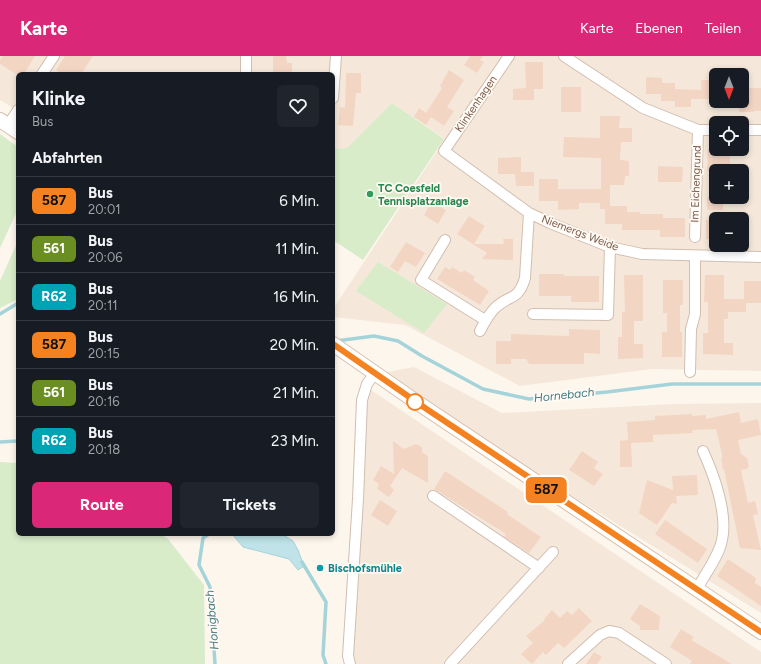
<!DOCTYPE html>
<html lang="de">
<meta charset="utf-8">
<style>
body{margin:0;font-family:Figtree,sans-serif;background:#20242c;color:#f1f3f6;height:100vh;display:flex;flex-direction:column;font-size:15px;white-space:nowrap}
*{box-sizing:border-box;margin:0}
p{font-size:13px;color:#9ea1a6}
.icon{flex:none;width:22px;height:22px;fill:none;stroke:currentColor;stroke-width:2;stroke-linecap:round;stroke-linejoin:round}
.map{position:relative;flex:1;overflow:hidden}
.drawer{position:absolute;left:16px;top:16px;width:319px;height:464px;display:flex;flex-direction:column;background:#171b24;border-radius:6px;box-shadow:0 2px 6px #0003}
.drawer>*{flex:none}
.badge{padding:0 8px;border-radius:6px;font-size:14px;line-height:26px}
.needle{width:26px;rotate:180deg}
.controls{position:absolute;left:709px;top:12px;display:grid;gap:8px}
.controls a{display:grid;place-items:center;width:40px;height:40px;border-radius:6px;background:#171b24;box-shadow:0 2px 6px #0003;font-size:20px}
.map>.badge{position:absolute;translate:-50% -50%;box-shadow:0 0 0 2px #fff}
h2{padding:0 16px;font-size:15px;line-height:36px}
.round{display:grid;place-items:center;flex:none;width:42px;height:42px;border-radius:6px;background:#20242c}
.headline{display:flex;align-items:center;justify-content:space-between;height:68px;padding:0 16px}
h1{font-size:19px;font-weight:700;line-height:30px}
.action{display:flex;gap:8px;margin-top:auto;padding:8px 16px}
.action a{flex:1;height:46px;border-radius:6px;background:#db2777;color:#fff;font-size:16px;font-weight:700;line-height:46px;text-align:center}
.action a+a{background:#20242c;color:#f1f3f6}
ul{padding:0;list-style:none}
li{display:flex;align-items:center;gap:12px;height:48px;padding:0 16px;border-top:1px solid #363941}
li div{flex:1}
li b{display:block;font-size:15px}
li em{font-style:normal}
li .badge{min-width:44px;font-weight:700;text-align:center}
header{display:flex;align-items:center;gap:24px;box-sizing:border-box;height:56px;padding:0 20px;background:#db2777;color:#fff}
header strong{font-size:19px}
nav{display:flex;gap:22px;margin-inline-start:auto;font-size:14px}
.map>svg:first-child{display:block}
.residential{fill:#f5e8da;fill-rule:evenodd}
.green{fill:#d8ecc9}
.water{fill:#bfe3e8;stroke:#a5d3da}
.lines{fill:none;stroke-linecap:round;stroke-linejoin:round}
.stream{stroke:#a5d3da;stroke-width:3.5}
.building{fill:#f3d5c3}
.street-casing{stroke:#d1beb0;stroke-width:12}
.secondary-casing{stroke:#d6c0b0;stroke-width:16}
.street{stroke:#fff;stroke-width:10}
.secondary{stroke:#fff;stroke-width:14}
.line-casing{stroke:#fff;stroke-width:9}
.line{stroke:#f58220;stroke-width:6}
.leisure-dot{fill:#2e9e5b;stroke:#fffaf3;stroke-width:1.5}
.stop-dot{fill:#fff;stroke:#f58220;stroke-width:2}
.culture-dot{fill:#0f9aa8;stroke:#fffaf3;stroke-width:1.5}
.labels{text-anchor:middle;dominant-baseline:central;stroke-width:3.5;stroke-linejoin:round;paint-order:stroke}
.street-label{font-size:11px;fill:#7a5c4d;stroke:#fffaf3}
.leisure-label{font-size:11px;font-weight:bold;fill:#27864d;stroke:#fffaf3;text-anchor:start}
.culture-label{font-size:11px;font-weight:bold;fill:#0d838f;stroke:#fffaf3;text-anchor:start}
.water-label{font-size:12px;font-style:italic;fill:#437c86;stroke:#fffaf3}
</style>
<header>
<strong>Karte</strong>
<nav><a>Karte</a><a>Ebenen</a><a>Teilen</a></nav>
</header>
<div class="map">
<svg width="761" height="608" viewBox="0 0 761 608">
<rect width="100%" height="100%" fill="#fdf6ec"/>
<path class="residential" d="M0 0H761V315L652 313 520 330 405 269 333 261V253L445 83 392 47 347 92 333 93V18H18V55L0 44ZM716 19H742V45H716ZM716 67H742V93H716ZM716 115H742V141H716ZM716 163H742V189H716Z
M414 311 502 357 674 348 761 347V557L504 398 377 318Z
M368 332 761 596V608H351Z"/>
<path class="green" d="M392 47 444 83 363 204 333 184V93L347 92Z
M0 78 18 91V153L0 192Z
M18 185V243L0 252V225Z
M378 206 447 248 424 277 356 235Z
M0 406 18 407V478H160L168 483 204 529 205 608H0Z"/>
<path class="water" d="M232 478H282L293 485 298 494 304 510 298 514 289 503 243 491Z"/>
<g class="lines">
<path class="stream" d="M0 258 18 247
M336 285 374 280 398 285 422 300 483 333 529 343 607 336 672 328H761
M0 386 18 385
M209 478 203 482 199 509 210 531 215 608
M302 506 326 546 323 599 326 608"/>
</g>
<path class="building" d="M3 0H35L24 18H16L0 8V4Z
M65 0H93L81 18H62L56 14Z
M273 0H286L287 7H292V18H273Z
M470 0H483L480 4 484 6 477 17 464 9Z
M525 6H543V33H534V44H513V33L526 32Z
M449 14 464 24 447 51 454 55 444 70 431 61 426 69 414 61 419 52 426 57 442 32 440 30Z
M346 17H361V37H356L353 70 338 69 340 51 345 52Z
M646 21 662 22V27H675V33L701 34V24H716V43H691V51H675V45H661V38H646Z
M561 31H581V56H561Z
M742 32H761V55H754V56H739V45H742Z
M600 60H620L619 72H632V86H621L620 104 629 105V120H625L624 129H610V150H627V156H640V158H663V162H685V181H660V174H622V168H605V153H600V147H579V153L558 154V145H539V123H558V133H601V102L563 101 564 81 600 82Z
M708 93H724V96H730V115H707Z
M521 101V116H534V130H516L515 118H498V102Z
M658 110 683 111 682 126H658Z
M707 141H723V154H707Z
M432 146 446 154 438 168 424 159Z
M469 160 485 170 474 188H504L503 183H513V204L482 203 487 197 457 178Z
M706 164H716V183H706Z
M406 186 425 197 416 211 405 205 398 216 390 211Z
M445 211 450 214 452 211 462 217 464 214 475 221 473 224 489 235 480 249 437 223Z
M539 218H564V220H599V246H571V240H539Z
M624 219H643V265H634V288H643V302L618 303V281H622V256H625Z
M705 219H724V243H744V225H761V247H746V256H728V263H724V287H733V299L703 298V277H708V246H704Z
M663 224H683V249H680V276H682V301H662V276H667V257H663Z
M569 273 600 274V298L584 297V308H529L526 303H511V308H496V285H511V278L569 280Z
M739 356 741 367 758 363 761 379 738 384 741 398 747 402 749 410 747 413 741 414 748 447 755 445 758 458 753 459 761 494 740 492 724 413 723 414 721 403H722V398L716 373 692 374 693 377 653 379V386L631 387 632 411H620V385L628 384 627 366 655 364V360L692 358V360L706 359V363Z
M393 385 404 393 416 388 422 391V396L428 400V427L402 412 390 430 394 434 389 441 377 433 379 428 373 424 381 410 394 418Z
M582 395 598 406 594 412 603 418 594 430 569 414Z
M445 415 508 456 507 458 541 481 529 497 504 481 506 478 434 433Z
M697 419 698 439 676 440 677 448 672 447 657 469 639 457 647 424 673 434 672 420Z
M380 444 397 455 388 470 371 459Z
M665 464 707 493 698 507 655 478Z
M728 503 756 522 755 527 761 531V550L717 520Z
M640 548 660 560 659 574H640V570L630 563Z
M579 552 592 565 564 592 558 587 546 599 543 596 532 608 521 598 533 587 526 580 545 564 544 563 552 554 560 562 567 555 572 559Z
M681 573 694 581 691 584 732 608H690L692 605 670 591Z
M594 596 602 601 597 608H586Z"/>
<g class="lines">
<g class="street-casing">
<path id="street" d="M246 0V18
M509 0 444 95 529 157 550 167 610 191 642 198 761 201
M564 0 643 52 698 74H716
M42 18 54 0
M333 42 336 0
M8 69 18 54
M742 74H761
M695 181 698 74
M445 184 421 224 485 264
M533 258 608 259 610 191
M480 275C484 267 488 259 495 252 509 238 518 246 525 222L529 157
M690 316 691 273 695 258V200
M433 440 539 512
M697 533C705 518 719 500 722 484 728 458 714 419 703 395
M350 608 348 600 358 443 362 344 367 328 375 317
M450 608 553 496
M568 608 600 579 609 575 619 577 666 608"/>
</g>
<g class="secondary-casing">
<path id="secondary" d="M0 64 18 76
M333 288 415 345 761 576"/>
</g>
<use href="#street" class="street"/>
<use href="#secondary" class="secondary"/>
</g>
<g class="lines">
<g class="line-casing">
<path id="line" d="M333 288 428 354 761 576"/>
</g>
<use href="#line" class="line"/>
</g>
<circle class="leisure-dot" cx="370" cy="138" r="4"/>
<circle class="stop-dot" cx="415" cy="346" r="8"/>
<circle class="culture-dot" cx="320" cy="512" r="4"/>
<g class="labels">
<g class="street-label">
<text transform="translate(476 48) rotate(-56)">Klinkenhagen</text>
<text transform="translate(696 128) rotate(-88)">Im Eichengrund</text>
<text transform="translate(580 177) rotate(21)">Niemergs Weide</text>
</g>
<g class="leisure-label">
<text x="378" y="132">TC Coesfeld<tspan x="378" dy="13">Tennisplatzanlage</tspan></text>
</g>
<g class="culture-label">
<text x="328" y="512">Bischofsmühle</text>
</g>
<g class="water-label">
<text transform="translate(564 339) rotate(-6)">Hornebach</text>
<text transform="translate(212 564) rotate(-95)">Honigbach</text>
</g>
</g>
</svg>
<div class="controls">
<a><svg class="needle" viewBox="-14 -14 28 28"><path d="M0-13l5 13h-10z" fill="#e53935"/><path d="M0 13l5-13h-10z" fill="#9ea1a6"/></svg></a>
<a><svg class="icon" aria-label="locate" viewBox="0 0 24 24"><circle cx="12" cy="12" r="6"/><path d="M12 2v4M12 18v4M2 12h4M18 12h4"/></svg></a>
<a>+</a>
<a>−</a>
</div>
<b class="badge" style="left:546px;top:434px;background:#f58220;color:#111">587</b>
<section class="drawer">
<div class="headline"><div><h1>Klinke</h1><p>Bus</p></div><a class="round"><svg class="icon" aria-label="heart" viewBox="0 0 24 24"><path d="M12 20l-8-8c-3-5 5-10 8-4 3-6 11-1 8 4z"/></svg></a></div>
<h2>Abfahrten</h2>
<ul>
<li><span class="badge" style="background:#f58220;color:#111">587</span><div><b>Bus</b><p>20:01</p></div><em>6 Min.</em></li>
<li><span class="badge" style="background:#6b8e23;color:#fff">561</span><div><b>Bus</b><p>20:06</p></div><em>11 Min.</em></li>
<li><span class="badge" style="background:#00a3b4;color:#fff">R62</span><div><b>Bus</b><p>20:11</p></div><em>16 Min.</em></li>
<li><span class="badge" style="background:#f58220;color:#111">587</span><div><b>Bus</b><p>20:15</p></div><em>20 Min.</em></li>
<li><span class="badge" style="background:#6b8e23;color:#fff">561</span><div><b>Bus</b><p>20:16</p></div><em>21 Min.</em></li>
<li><span class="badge" style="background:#00a3b4;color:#fff">R62</span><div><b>Bus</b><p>20:18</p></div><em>23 Min.</em></li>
</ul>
<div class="action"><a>Route</a><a>Tickets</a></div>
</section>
</div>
